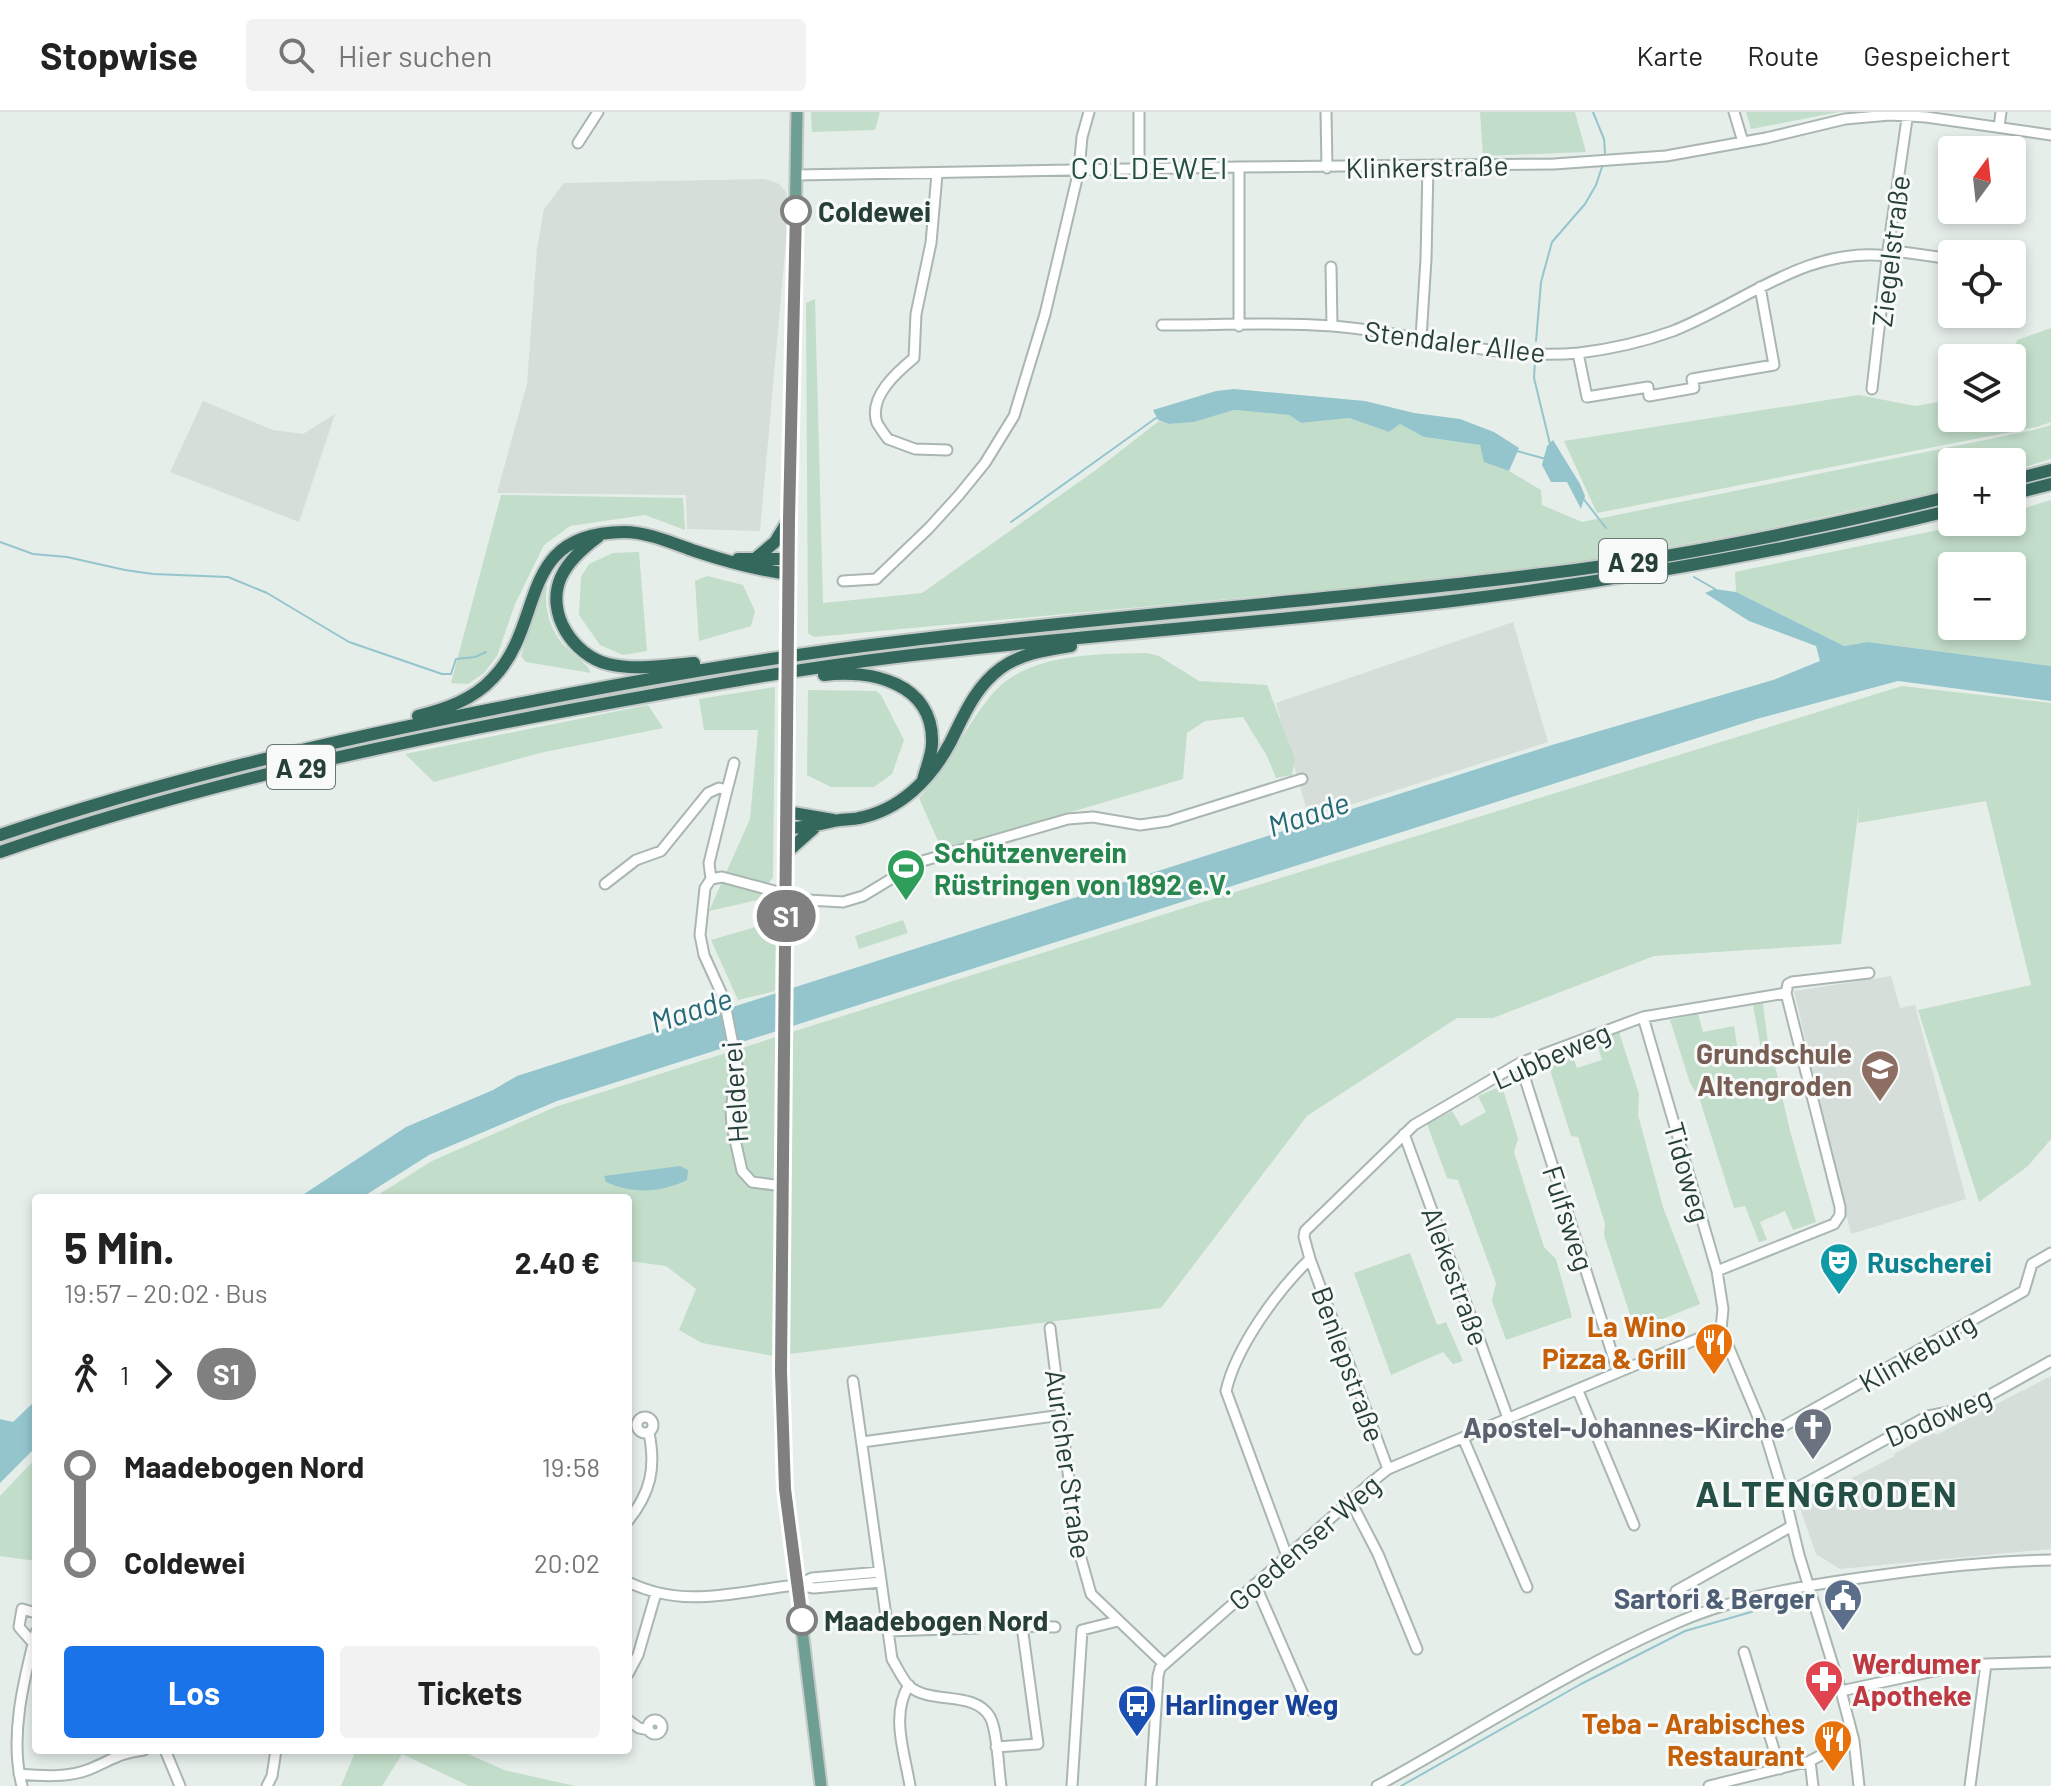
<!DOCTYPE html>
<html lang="de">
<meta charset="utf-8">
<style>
body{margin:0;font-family:Barlow,sans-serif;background:#f2f2f2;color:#222;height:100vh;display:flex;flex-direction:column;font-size:30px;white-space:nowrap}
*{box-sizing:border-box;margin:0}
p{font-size:26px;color:#767676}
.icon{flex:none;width:44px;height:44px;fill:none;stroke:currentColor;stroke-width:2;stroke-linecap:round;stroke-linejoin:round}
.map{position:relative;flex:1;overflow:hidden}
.details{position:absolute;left:32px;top:1082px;width:600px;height:560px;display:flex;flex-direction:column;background:#fff;border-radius:8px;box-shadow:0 4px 12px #0003}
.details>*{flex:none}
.badge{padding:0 16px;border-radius:26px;font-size:28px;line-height:52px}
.needle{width:52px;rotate:15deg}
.tools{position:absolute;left:1938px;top:24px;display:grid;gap:16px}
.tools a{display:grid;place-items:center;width:88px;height:88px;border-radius:8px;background:#fff;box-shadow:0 4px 12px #0003;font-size:40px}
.map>.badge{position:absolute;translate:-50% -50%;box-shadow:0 0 0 4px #fff}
.legs{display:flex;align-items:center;gap:12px;height:88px;padding:0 32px;font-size:26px}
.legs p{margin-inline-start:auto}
.overview{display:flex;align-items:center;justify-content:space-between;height:136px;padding:0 32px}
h1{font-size:44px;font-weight:700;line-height:60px}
.action{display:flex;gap:16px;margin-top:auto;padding:16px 32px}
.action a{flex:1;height:92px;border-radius:8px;background:#1a73e8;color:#fff;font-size:32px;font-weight:700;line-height:92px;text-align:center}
.action a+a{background:#f2f2f2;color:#222}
ul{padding:0 32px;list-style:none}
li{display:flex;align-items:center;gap:28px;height:96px;font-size:30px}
li i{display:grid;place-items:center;width:12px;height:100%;margin:0 10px;background:currentColor}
li i::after{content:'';width:20px;height:20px;margin:-10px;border:6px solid;border-radius:50%;background:#fff}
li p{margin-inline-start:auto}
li:first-child i{background:linear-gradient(#0000 50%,currentColor 0)}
li:last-child i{background:linear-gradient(currentColor 50%,#0000 0)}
header{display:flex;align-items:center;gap:48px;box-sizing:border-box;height:112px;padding:0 40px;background:#fff;border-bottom:2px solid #e0e0e0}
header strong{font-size:38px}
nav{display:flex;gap:44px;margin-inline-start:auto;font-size:28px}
.search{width:560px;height:72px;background:#f2f2f2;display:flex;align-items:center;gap:20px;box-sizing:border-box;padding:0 28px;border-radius:8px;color:#767676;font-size:30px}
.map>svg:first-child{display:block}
.built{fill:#d5ded9}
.green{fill:#c2ddc9;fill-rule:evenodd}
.water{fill:#94c5cd}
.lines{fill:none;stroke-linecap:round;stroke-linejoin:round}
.stream{stroke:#94c5cd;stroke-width:2}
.minor-casing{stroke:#a9b6b1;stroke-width:13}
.major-casing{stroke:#c2c9c7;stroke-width:15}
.highway-casing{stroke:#c2c9c7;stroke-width:16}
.minor{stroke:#fff;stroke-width:9}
.major{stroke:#6f9f92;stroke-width:11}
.highway{stroke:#35685d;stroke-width:12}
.major-bridge-casing{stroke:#c2c9c7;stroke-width:15;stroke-linecap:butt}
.major-bridge{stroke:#6f9f92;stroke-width:11}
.line-1-casing{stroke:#fff;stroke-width:18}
.line-1{stroke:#808080;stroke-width:12}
.stop-1-dot{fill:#fff;stroke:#808080;stroke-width:4}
.labels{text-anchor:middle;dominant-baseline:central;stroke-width:6;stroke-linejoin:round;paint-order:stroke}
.shield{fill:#f7faf9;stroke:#657772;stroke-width:2}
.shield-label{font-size:26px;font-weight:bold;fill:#263f38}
.street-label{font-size:28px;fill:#263f38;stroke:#f7faf9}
.stop-label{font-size:28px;font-weight:bold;fill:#263f38;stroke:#f7faf9;text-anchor:start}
.leisure-label{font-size:28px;font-weight:bold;fill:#27864d;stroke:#f7faf9;text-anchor:start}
.education-label{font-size:28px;font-weight:bold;fill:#785e54;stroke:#f7faf9;text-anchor:end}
.culture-label{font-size:28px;font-weight:bold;fill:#0d838f;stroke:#f7faf9;text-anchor:start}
.food-label{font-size:28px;font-weight:bold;fill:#c56008;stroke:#f7faf9;text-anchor:end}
.worship-label{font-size:28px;font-weight:bold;fill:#5b616d;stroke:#f7faf9;text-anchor:end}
.service-label{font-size:28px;font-weight:bold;fill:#4e5e75;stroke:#f7faf9;text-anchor:end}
.health-label{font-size:28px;font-weight:bold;fill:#be3a42;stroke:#f7faf9;text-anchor:start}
.transit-label{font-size:28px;font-weight:bold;fill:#164399;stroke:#f7faf9;text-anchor:start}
.neighbourhood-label{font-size:30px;letter-spacing:2px;fill:#244f44;stroke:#f7faf9}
.water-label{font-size:30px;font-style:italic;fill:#256976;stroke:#f7faf9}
.district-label{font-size:36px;font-weight:bold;letter-spacing:2px;fill:#244f44;stroke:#f7faf9}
</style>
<header>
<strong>Stopwise</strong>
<div class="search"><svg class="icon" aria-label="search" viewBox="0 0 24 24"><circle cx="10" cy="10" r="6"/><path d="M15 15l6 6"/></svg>Hier suchen</div>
<nav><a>Karte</a><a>Route</a><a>Gespeichert</a></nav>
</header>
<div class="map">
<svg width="2051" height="1674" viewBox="0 0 2051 1674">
<rect width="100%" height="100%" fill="#e6eeea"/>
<path class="built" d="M765 67 779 72 786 80 789 95 760 419 687 417 686 383 497 381 527 272 537 137 544 97 564 71Z
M203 289 273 318 303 322 335 302 299 410 170 360Z
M1513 510 1548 630 1309 706 1276 591Z
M1891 864 1900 896 1915 893 1966 1087 1851 1122 1794 879Z
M2051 1264V1437L1840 1457 1816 1442 1799 1393 1895 1344 1894 1342 1934 1320 1936 1323Z"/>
<path class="green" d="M811 0H880L875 18 812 20Z
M1480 0H1575L1586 40 1483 44Z
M1746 0H1839L1751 17Z
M815 187 823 491 922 481 1096 358 1159 309 1169 312 1194 310 1233 298 1289 303 1301 311 1349 306 1389 320 1400 312 1424 325 1480 333 1485 350 1509 359 1541 378 1542 393 1582 410 2034 318 2051 313V347L2012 359V350H1952L1951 377 1752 420 1534 459 814 525 808 521 806 191Z
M2051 216V310L2037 315 1597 401 1564 329 1859 283 1915 294 1950 288 1952 283V306H2012V247L2017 228Z
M501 383 683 386 685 418 645 403 570 414 544 433 515 492 497 544 484 561 468 572 451 571Z
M2051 388V554L1867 530 1844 534 1736 480 1735 460 1977 410H2012V400ZM1952 454H2012V514H1952Z
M639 440 647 539 623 543 600 533 579 503 581 465 589 452 613 441Z
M707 464 743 473 755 499 751 514 699 529 695 469Z
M543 472 547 474C543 498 551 522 569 538 577 546 587 551 591 561L526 550 521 544Z
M1147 541 1159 544 1199 569 1267 573 1295 647 1292 663 1276 666 1267 644 1243 605 1205 609 1187 621 1183 667 942 738 919 686C949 655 965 613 994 580 1029 541 1099 542 1147 541Z
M1902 574 2051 591V1027L2028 1054 1979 1090 1918 898 2031 873 1986 689 1858 711 1859 695 1841 832 1654 844 1493 906H1457L1307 1004 1161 1196 773 1244 702 1231 679 1218 696 1177 666 1154 628 1149V1086H373L432 1049 555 995 1200 791Z
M775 575 773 765 758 788 709 799 750 707 758 618H704L699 587Z
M808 578 876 579 881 583 904 628 892 662 874 675H831L807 663Z
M648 593 663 616 540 641 434 670 405 642Z
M903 808 908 821 859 837 855 824Z
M776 809 775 879 738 888 711 828Z
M1763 891 1769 940 1775 954 1790 1019 1816 1110 1793 1118 1785 1099 1760 1110 1767 1128 1759 1130 1745 1094 1734 1096 1699 985 1690 971 1670 908 1698 902 1703 920 1734 914 1738 939 1761 937 1753 893Z
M1619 920 1639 982 1638 1003 1663 1095 1700 1192 1635 1218 1604 1123 1605 1112 1578 1025 1571 1024 1551 961 1552 945 1570 938 1577 956 1602 948 1596 929Z
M1502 974 1518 1027 1514 1040 1544 1135 1556 1147 1572 1205 1506 1228 1492 1189 1496 1171 1458 1068 1447 1066 1427 1012 1452 999 1461 1014 1486 1000 1478 984Z
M1410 1141 1437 1213 1446 1210 1463 1249 1453 1252 1443 1240 1391 1263 1354 1161Z
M36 1346V1449L0 1444V1384Z
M356 1638H459L504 1658 575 1674H469L402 1642 382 1674H341Z"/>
<path class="water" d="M1234 277 1365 289 1414 301 1460 307 1494 320 1519 336 1509 359 1484 350 1480 333 1424 325 1400 312 1389 320 1349 306 1301 311 1289 303 1234 298 1194 310 1169 312 1158 308 1153 298 1216 279Z
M1553 328 1580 372 1585 384 1581 397 1567 370H1551L1542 353 1547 334Z
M1715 477 1736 480 1844 534 1867 530 2051 554V589L1898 569 1760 606 557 989 429 1043 361 1086H298L406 1015 493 978 517 964 1552 633 1773 568 1820 549 1816 534 1749 509 1705 481Z
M680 1054 688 1058 687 1068C660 1081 633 1082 606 1070L604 1064Z
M36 1288V1335L0 1371V1307L13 1310Z"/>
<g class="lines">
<path class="stream" d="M1593 0 1604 27 1605 41
M1536 229 1541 170 1552 130 1585 92 1596 73 1602 55
M1535 249 1534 266 1550 332
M1517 339 1546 347
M1582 385 1606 416
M1011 410 1156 306
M0 430 33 442 67 445 125 458 153 462 228 465 267 481 349 530 442 562H451L456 547 475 545 486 540
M1694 465 1715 477
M1401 1674 1581 1572 1685 1519 1765 1496"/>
<g class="minor-casing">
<path id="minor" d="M1326 0 1327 56
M1734 0 1743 30
M1999 15 2001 0
M578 31 598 0
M1239 55V214
M1139 58V0
M937 62 931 131 916 202 914 246C897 260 868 285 877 311 880 316 884 322 888 327L915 337 947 338
M797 63 1239 55 1554 52 1666 44 1766 26 1845 7 1890 3 1926 5 2051 23
M1888 138 1952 147
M1331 155 1332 214
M2012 156 2017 161 2012 172
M1162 213C1219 213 1276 210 1332 214 1415 220 1495 249 1579 241 1611 237 1643 230 1673 219 1744 191 1807 134 1887 144
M1421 226 1426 147 1428 54
M1578 241 1587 285 1648 275 1649 284 1694 276 1692 267 1774 253 1760 175
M1872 277 1888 138 1908 0
M843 469 876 467 929 416 959 383 985 351 1014 304 1045 202 1079 58 1082 25 1089 0
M727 678 734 651
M711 767 722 765 808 788 843 790 863 784 919 750 1068 707 1093 705 1140 713 1168 709 1302 667
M605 772 636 748 661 739 708 681 719 676 727 678 709 751 711 767 705 776 700 823 704 843 724 887 737 953 731 998 732 1014 742 1059 752 1070 782 1074
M1643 905 1717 1159 1723 1197 1721 1217 1766 1324 1787 1393 1799 1443 1841 1579 1854 1629 1859 1674
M1520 951 1618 1260
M1404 1022 1508 1306
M1717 1159 1834 1112 1840 1103V1095L1786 881
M1050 1216 1077 1432 1091 1482 1164 1552
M853 1269 892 1547C897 1555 902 1567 909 1574 930 1593 975 1578 990 1605 998 1620 998 1656 1001 1674
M1578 1279 1634 1413
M637 1313a8 8 0 1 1 16 0a8 8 0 1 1-16 0Z
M1766 1324 2024 1179 2032 1152 2051 1141
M1463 1326 1527 1475
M862 1330 1062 1303
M1388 1357 1310 1147 1304 1125 1305 1119 1414 1013 1520 951 1643 905 1786 881 1788 872 1792 870 1869 861
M1784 1383 1928 1304 1959 1298 1981 1288 2051 1249
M1350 1388 1378 1442 1417 1537
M628 1409C651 1380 656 1356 649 1321
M1287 1444 1226 1279C1236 1235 1277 1179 1310 1147
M628 1470C686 1498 737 1479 797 1473L814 1476 881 1470
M1255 1472 1310 1598
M797 1473 812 1466 880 1460
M1676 1479 1792 1414
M887 1519 978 1516
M33 1531 19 1515 22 1497 36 1501
M1744 1540 1780 1657
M628 1562 638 1543 656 1481
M909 1573C890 1603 905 1642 910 1674
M1841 1579 1934 1559 1986 1552 2051 1550
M648 1615a7 7 0 1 1 14 0a7 7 0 1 1-14 0Z
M628 1608 639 1616 649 1618
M996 1635 1038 1632 1022 1514 1055 1515
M165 1638 180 1674
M1810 1649 1813 1674
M19 1662C41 1664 69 1666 90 1657 112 1648 119 1641 144 1638
M22 1674C9 1625 24 1567 36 1520
M267 1674 272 1664 276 1638
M1072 1674 1082 1518 1118 1509
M1151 1674 1158 1564 1160 1556 1373 1369 1388 1357 1721 1217
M1377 1674C1477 1619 1576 1554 1681 1509 1745 1482 1814 1472 1882 1463 1938 1455 1994 1449 2051 1448
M1709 1674 1810 1649 1844 1631 1854 1629
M1970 1674 1986 1552"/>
</g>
<g class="major-casing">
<path id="major" d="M789 499 797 0
M786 767 789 586
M785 820 781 1310 785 1377 821 1674"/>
</g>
<g class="highway-casing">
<path id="highway" d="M2012 368 2051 358
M2012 382 2051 372
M598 425C583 436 569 448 561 465 545 501 573 543 608 552 636 559 667 553 694 551
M756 446 775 430 789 407
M738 447H789
M824 563C871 557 934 571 932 631 932 643 926 656 923 668
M418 604C445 597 473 588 493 566 547 510 515 421 624 420 648 420 672 431 695 439 725 449 758 458 789 462
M787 700 833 708
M786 716C804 716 818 713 834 709 842 707 851 708 859 706 900 698 931 667 950 631 964 603 975 575 1001 556 1022 541 1046 538 1071 534
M0 723C160 669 327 630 493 597 626 570 760 546 896 530 1114 503 1333 489 1551 461 1686 444 1820 416 1952 384
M0 740C188 675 385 632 581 596 685 577 790 558 896 545 1081 523 1267 511 1452 489 1620 468 1787 439 1952 398
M786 741 814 716"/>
</g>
<use href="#minor" class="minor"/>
<use href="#major" class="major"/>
<use href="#highway" class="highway"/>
<g class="major-bridge-casing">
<path id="major-bridge" d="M789 586V499
M785 820 786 767"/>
</g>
<use href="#major-bridge" class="major-bridge"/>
</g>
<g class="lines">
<g class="line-1-casing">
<path id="line-1" d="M796 99 789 407 781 1259 785 1377 802 1508"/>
</g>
<use href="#line-1" class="line-1"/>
</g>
<defs>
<g id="stadium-pin" transform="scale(2)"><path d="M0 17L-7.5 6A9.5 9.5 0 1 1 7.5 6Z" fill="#2e9e5b" stroke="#f7faf9"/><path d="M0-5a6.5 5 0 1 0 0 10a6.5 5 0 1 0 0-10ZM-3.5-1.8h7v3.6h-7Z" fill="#fff"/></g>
<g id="school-pin" transform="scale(2)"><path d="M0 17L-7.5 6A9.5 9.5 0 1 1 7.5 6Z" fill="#8d6e63" stroke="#f7faf9"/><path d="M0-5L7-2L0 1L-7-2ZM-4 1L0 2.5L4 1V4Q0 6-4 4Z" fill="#fff"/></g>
<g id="theatre-pin" transform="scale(2)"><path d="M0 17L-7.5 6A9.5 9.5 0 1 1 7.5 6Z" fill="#0f9aa8" stroke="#f7faf9"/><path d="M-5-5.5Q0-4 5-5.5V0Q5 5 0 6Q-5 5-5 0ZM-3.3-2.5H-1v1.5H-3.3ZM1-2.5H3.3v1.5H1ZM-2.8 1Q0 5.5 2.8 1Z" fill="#fff"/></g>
<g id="restaurant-pin" transform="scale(2)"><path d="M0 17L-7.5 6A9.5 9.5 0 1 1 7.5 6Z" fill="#e8710a" stroke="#f7faf9"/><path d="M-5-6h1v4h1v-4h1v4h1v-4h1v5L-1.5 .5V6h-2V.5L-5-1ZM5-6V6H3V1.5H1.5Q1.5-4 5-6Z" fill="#fff"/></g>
<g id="church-pin" transform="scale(2)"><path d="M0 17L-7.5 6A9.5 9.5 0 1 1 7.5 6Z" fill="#6b7280" stroke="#f7faf9"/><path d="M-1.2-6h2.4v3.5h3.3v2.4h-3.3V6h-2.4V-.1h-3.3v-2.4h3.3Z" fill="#fff"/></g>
<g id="civic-pin" transform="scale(2)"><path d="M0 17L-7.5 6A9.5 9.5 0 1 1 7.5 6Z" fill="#5c6f8a" stroke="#f7faf9"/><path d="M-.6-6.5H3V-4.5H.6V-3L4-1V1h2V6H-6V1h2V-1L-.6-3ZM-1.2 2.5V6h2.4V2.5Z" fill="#fff"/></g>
<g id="pharmacy-pin" transform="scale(2)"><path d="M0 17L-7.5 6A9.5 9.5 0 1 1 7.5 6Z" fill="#e0444e" stroke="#f7faf9"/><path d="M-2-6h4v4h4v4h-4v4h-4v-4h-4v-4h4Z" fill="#fff"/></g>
<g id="bus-pin" transform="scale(2)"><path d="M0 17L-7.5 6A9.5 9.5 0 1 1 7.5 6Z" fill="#1a4fb4" stroke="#f7faf9"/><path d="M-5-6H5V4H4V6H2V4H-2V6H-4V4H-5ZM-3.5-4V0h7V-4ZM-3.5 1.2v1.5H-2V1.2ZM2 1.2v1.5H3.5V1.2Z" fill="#fff"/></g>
</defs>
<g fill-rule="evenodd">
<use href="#stadium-pin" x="906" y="756"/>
<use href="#school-pin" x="1880" y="957"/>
<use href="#theatre-pin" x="1839" y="1150"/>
<use href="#restaurant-pin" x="1714" y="1230"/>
<use href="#church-pin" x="1813" y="1315"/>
<use href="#civic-pin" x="1843" y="1486"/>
<use href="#pharmacy-pin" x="1824" y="1567"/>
<use href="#bus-pin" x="1137" y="1592"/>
<use href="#restaurant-pin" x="1833" y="1627"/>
</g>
<g class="stop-1-dot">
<circle cx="796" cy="99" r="14"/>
<circle cx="802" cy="1508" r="14"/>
</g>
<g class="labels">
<g class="shield">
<rect x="1599" y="427" width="68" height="44" rx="6"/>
<rect x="267" y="633" width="68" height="44" rx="6"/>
</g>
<g class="shield-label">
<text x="1633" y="449">A 29</text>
<text x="301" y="655">A 29</text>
</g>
<g class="street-label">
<text transform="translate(1427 54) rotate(-1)">Klinkerstraße</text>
<text transform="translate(1890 139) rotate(-83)">Ziegelstraße</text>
<text transform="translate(1455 229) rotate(7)">Stendaler Allee</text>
<text transform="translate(1551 943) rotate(-24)">Lubbeweg</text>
<text transform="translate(734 980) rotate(-94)">Helderei</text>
<text transform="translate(1688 1060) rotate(74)">Tidoweg</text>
<text transform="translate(1569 1106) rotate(72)">Fulfsweg</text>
<text transform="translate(1456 1164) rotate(70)">Alekestraße</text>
<text transform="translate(1917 1240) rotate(-30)">Klinkeburg</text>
<text transform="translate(1349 1252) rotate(70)">Benlepstraße</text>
<text transform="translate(1938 1304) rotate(-23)">Dodoweg</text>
<text transform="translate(1069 1352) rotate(82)">Auricher Straße</text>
<text transform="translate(1304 1430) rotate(-41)">Goedenser Weg</text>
</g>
<g class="stop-label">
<text x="818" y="99">Coldewei</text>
<text x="824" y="1508">Maadebogen Nord</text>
</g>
<g class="leisure-label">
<text x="934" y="740">Schützenverein<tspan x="934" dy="32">Rüstringen von 1892 e.V.</tspan></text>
</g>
<g class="education-label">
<text x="1852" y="941">Grundschule<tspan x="1852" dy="32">Altengroden</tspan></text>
</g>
<g class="culture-label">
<text x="1867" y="1150">Ruscherei</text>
</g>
<g class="food-label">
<text x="1686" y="1214">La Wino<tspan x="1686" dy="32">Pizza &amp; Grill</tspan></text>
<text x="1805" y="1611">Teba - Arabisches<tspan x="1805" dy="32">Restaurant</tspan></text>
</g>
<g class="worship-label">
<text x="1785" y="1315">Apostel-Johannes-Kirche</text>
</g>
<g class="service-label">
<text x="1815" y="1486">Sartori &amp; Berger</text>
</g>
<g class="health-label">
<text x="1852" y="1551">Werdumer<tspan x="1852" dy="32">Apotheke</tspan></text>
</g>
<g class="transit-label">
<text x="1165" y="1592">Harlinger Weg</text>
</g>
<g class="neighbourhood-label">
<text x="1150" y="55">COLDEWEI</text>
</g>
<g class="water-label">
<text transform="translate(1308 701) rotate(-18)">Maade</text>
<text transform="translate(691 897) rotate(-18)">Maade</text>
</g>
<g class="district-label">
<text x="1827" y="1380">ALTENGRODEN</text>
</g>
</g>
</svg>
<div class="tools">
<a><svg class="needle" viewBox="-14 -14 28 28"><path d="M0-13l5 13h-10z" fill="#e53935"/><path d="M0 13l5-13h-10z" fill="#767676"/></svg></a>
<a><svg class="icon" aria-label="locate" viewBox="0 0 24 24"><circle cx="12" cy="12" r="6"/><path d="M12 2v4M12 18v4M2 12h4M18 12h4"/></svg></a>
<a><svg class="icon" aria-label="layers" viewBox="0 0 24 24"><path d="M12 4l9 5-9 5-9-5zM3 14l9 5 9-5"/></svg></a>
<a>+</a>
<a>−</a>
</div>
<b class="badge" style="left:786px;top:804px;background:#808080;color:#fff">S1</b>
<section class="details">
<div class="overview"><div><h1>5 Min.</h1><p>19:57 – 20:02 · Bus</p></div><b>2.40 €</b></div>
<div class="legs"><svg class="icon" aria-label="walk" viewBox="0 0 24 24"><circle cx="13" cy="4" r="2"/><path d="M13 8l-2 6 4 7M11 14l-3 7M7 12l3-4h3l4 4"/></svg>1<svg class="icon" aria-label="forward" viewBox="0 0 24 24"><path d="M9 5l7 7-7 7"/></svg><b class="badge" style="background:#808080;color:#fff">S1</b></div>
<ul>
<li><i style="color:#808080"></i><b>Maadebogen Nord</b><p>19:58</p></li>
<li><i style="color:#808080"></i><b>Coldewei</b><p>20:02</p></li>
</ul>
<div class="action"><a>Los</a><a>Tickets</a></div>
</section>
</div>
